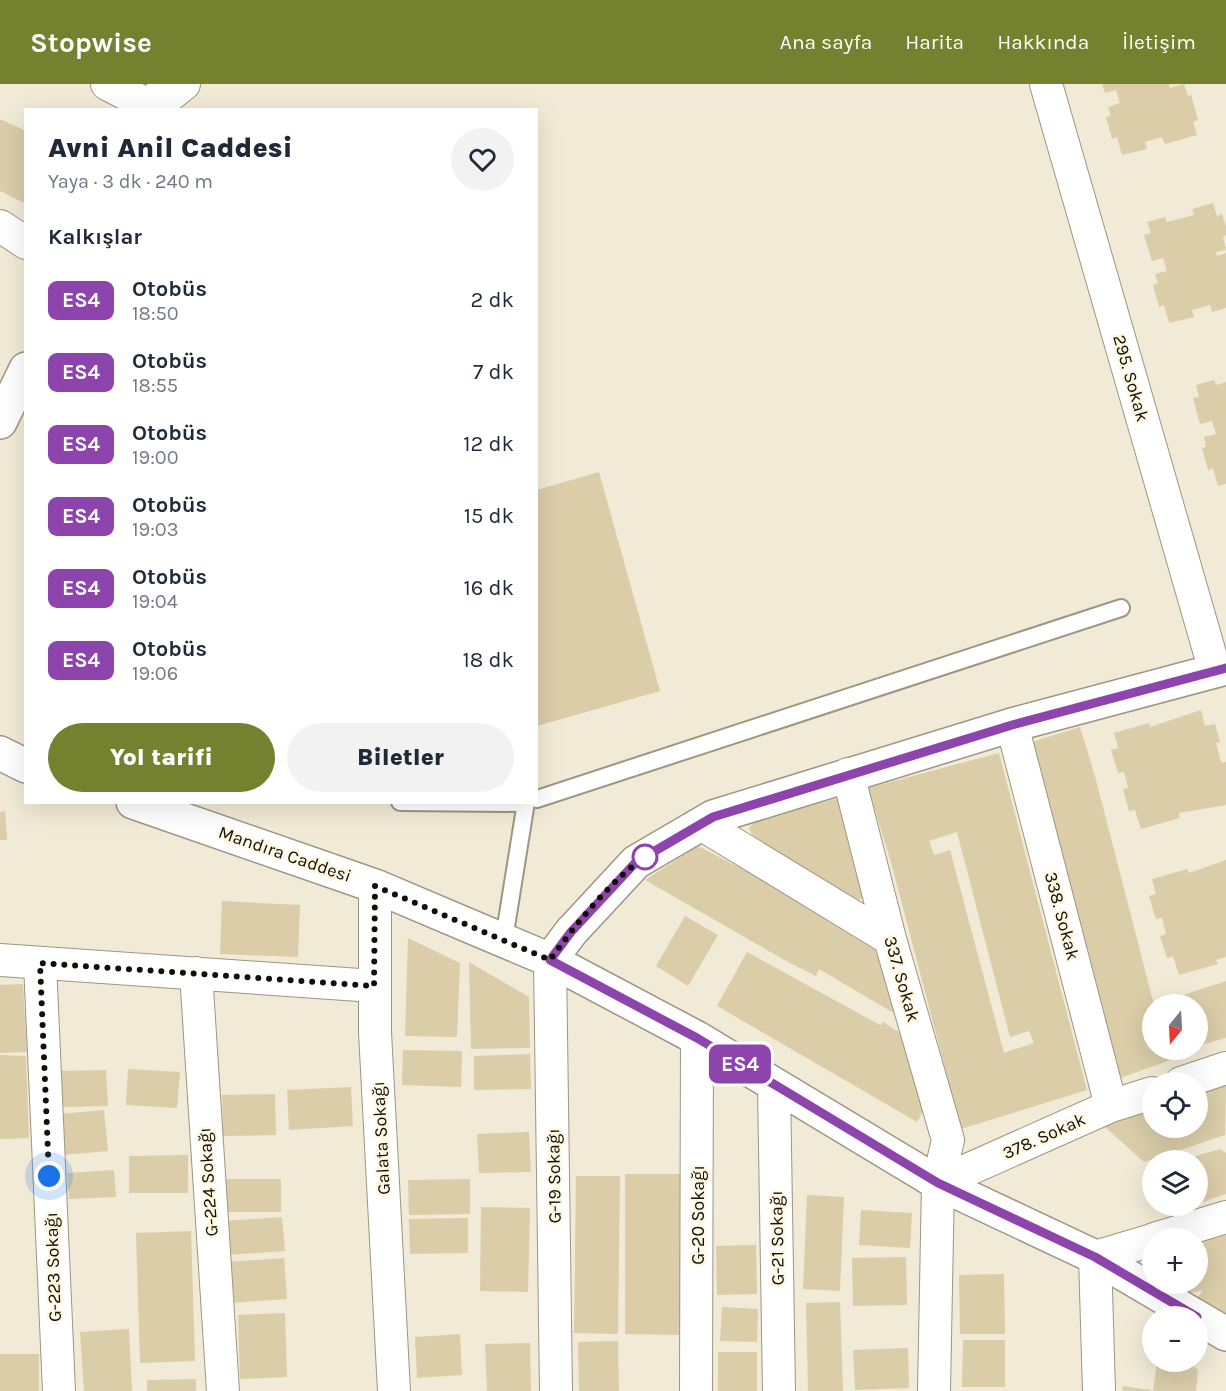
<!DOCTYPE html>
<html lang="tr">
<meta charset="utf-8">
<style>
body{margin:0;font-family:Karla,sans-serif;background:#f2f2f3;color:#1f2937;height:100vh;display:flex;flex-direction:column;font-size:22px;white-space:nowrap}
*{box-sizing:border-box;margin:0}
p{font-size:20px;color:#747a83}
.icon{flex:none;width:33px;height:33px;fill:none;stroke:currentColor;stroke-width:2;stroke-linecap:round;stroke-linejoin:round}
.map{position:relative;flex:1;overflow:hidden}
.drawer{position:absolute;left:24px;top:24px;width:514px;height:696px;display:flex;flex-direction:column;background:#fff;border-radius:0px;box-shadow:0 6px 24px #0002}
.drawer>*{flex:none}
.badge{padding:0 12px;border-radius:9px;font-size:21px;line-height:39px}
.needle{width:39px;rotate:198deg}
.buttons{position:absolute;left:1142px;top:910px;display:grid;gap:12px}
.buttons a{display:grid;place-items:center;width:66px;height:66px;border-radius:50%;background:#fff;box-shadow:0 6px 24px #0002;font-size:30px}
.you{position:absolute;width:30px;height:30px;margin:-15px;border:4px solid #fff;border-radius:50%;background:#1a73e8;box-shadow:0 0 0 9px #1a73e833}
.map>.badge{position:absolute;translate:-50% -50%;box-shadow:0 0 0 3px #fff}
h2{padding:0 24px;font-size:22px;line-height:54px}
.round{display:grid;place-items:center;flex:none;width:63px;height:63px;border-radius:32px;background:#f2f2f3}
.summary{display:flex;align-items:center;justify-content:space-between;height:102px;padding:0 24px}
h1{font-size:28px;font-weight:800;line-height:45px}
.action{display:flex;gap:12px;margin-top:auto;padding:12px 24px}
.action a{flex:1;height:69px;border-radius:36px;background:#74812e;color:#fff;font-size:24px;font-weight:800;line-height:69px;text-align:center}
.action a+a{background:#f2f2f3;color:#1f2937}
ul{padding:0;list-style:none}
li{display:flex;align-items:center;gap:18px;height:72px;padding:0 24px}
li div{flex:1}
li b{display:block;font-size:22px}
li em{font-style:normal}
li .badge{min-width:66px;font-weight:700;text-align:center}
header{display:flex;align-items:center;gap:36px;box-sizing:border-box;height:84px;padding:0 30px;background:#74812e;color:#fff}
header strong{font-size:28px}
nav{display:flex;gap:33px;margin-inline-start:auto;font-size:21px}
.map>svg:first-child{display:block}
.building{fill:#dacda8;fill-rule:evenodd}
.lines{fill:none;stroke-linecap:round;stroke-linejoin:round}
.service-casing{stroke:#9c9683;stroke-width:20}
.minor-casing{stroke:#9c9683;stroke-width:34}
.tertiary-casing{stroke:#9c9683;stroke-width:36}
.primary-casing{stroke:#9c9683;stroke-width:36}
.service{stroke:#fff;stroke-width:16}
.minor{stroke:#fff;stroke-width:32}
.tertiary{stroke:#fff;stroke-width:33}
.primary{stroke:#fff;stroke-width:33}
.line-casing{stroke:#fff;stroke-width:14}
.line{stroke:#8e44ad;stroke-width:9}
.walk{stroke:#110f08;stroke-width:6;stroke-dasharray:0 10.8}
.stop-dot{fill:#fff;stroke:#8e44ad;stroke-width:3}
.labels{text-anchor:middle;dominant-baseline:central;stroke-width:5;stroke-linejoin:round;paint-order:stroke}
.street-label{font-size:18px;fill:#110f08;stroke:#fff8e3}
</style>
<header>
<strong>Stopwise</strong>
<nav><a>Ana sayfa</a><a>Harita</a><a>Hakkında</a><a>İletişim</a></nav>
</header>
<div class="map">
<svg width="1226" height="1307" viewBox="0 0 1226 1307">
<rect width="100%" height="100%" fill="#f1ead6"/>
<path class="building" d="M1102 0H1169L1170 4 1184 0 1188 12 1191 11 1198 36 1193 38 1197 51 1165 60 1162 53 1145 58 1147 65 1122 71 1117 53 1112 55 1106 33 1111 32 1108 23 1120 19 1116 6 1105 9Z
M0 35 26 47V120L0 107Z
M1213 119 1217 132 1222 130 1226 143V151L1223 153 1226 166 1216 168 1217 172 1226 169V224L1212 228 1210 221 1192 226 1194 233 1169 239 1164 221 1159 223 1153 201 1158 199 1155 190 1167 187 1163 174 1152 177 1144 151 1151 149 1147 138 1165 133 1167 138 1194 131 1192 125Z
M1214 296 1216 301 1226 298V400L1218 402 1213 384 1208 386 1202 364 1206 363 1204 353 1216 350 1212 337 1200 340 1193 314 1199 313 1196 301Z
M599 388 660 607 537 642V406Z
M1201 626 1205 642 1215 640 1220 658 1216 659 1221 679 1226 678V721L1179 729 1180 734 1141 745 1135 726 1129 727 1123 705 1128 704 1124 688 1118 689 1111 666 1118 664 1114 649 1149 639 1150 643Z
M1080 643 1096 696 1154 921 1152 966H1182L1185 971 1117 995 1032 658Z
M999 669 1087 1006 961 1045 891 778 868 704ZM957 748 1010 953 1029 947 1034 959 1004 969 950 766 934 771 929 757Z
M842 713 869 813 854 817 754 755 749 744 757 736Z
M5 727 7 756H0V728Z
M698 762 750 789 882 870 896 926 892 928 819 885 816 892 786 877 645 796Z
M1226 776V873L1216 876 1218 880 1179 891 1173 872 1167 874 1160 852 1166 850 1162 834 1156 835 1149 812 1156 810 1152 795 1187 785 1189 789Z
M222 817 300 821 298 873 220 870Z
M685 832 718 851 688 902 656 882Z
M408 854 460 879 457 953 405 952Z
M747 868 880 941 883 938 902 950 923 1028 917 1038 717 922Z
M469 878 529 913 530 964 471 965Z
M1226 897V954L1197 962V921H1175L1174 914Z
M23 900 27 968 0 969V901Z
M403 966 462 967 461 1003 402 1001Z
M530 970 531 1005 474 1006V972Z
M0 971 26 972 29 1054 0 1055Z
M128 985 180 988 177 1024 126 1021Z
M106 986 108 1022 62 1023 60 987Z
M1226 996 1225 1051 1144 1078 1105 1043 1099 1034 1152 1018V1044H1197V1004Z
M351 1003 353 1042 289 1046 287 1006Z
M275 1010 276 1051 223 1052 222 1011Z
M104 1026 108 1067 64 1071 60 1030Z
M529 1048 531 1088 479 1089 477 1050Z
M1220 1065 1226 1069V1110L1197 1120V1077L1181 1076Z
M188 1071V1109H129V1072Z
M114 1086 116 1113 69 1115 67 1089Z
M625 1090H681L680 1251 625 1250Z
M576 1092H620L618 1250 574 1249Z
M226 1095H281V1128H227Z
M470 1095V1130L409 1131 408 1096Z
M807 1111 844 1113 840 1207 803 1205Z
M481 1123 530 1124 528 1208 480 1207Z
M861 1126 912 1129 910 1164 859 1161Z
M282 1133 285 1167 228 1171 225 1137Z
M468 1134V1169L410 1170 409 1135Z
M1226 1145V1231L1197 1215 1203 1206 1191 1209 1176 1200H1197V1154Z
M191 1147 195 1277 140 1279 136 1149Z
M756 1161 757 1210 717 1211 716 1162Z
M1152 1169V1187L1147 1184 1143 1171Z
M906 1173 907 1221 853 1222 852 1174Z
M284 1174 287 1215 231 1219 228 1178Z
M1004 1190 1005 1250H960L959 1191Z
M840 1218 843 1307H808L806 1219Z
M722 1223 758 1225 757 1258 720 1257Z
M285 1229 287 1293 240 1295 238 1231Z
M129 1245 132 1307H84L80 1248Z
M460 1250 462 1291 417 1294 415 1253Z
M963 1256H1005V1303H962Z
M618 1257 619 1307H579L578 1258Z
M530 1259 531 1307H487L485 1260Z
M908 1264 909 1304 855 1306 853 1266Z
M718 1268H757V1307H718Z
M0 1270H39V1307H0Z
M1157 1278H1189L1198 1286 1196 1307H1153Z
M196 1295V1307H147V1296Z
M1123 1302 1151 1306V1307H1122Z"/>
<g class="lines">
<g class="service-casing">
<path id="service" d="M537 715 1121 524
M400 718 524 719
M504 855 526 718"/>
</g>
<g class="minor-casing">
<path id="minor" d="M107 0 154 24 184 0
M1046 0 1215 587
M0 142 26 159
M1012 641 1111 1022
M848 690 890 855 948 1056 938 1099 934 1307
M701 740 890 855
M375 802V948L394 1307
M0 876 374 902
M550 876 556 1307
M40 879 59 1307
M196 889 223 1307
M1181 999 1226 984
M774 1002 779 1307
M938 1099 1111 1022 1152 1009
M1154 1155 1226 1133
M696 1307 697 954
M1099 1307 1095 1173 1152 1156"/>
</g>
<g class="tertiary-casing">
<path id="tertiary" d="M0 669 26 682
M133 718 375 802 550 876 697 954 938 1099 1095 1173 1197 1233
M550 876 571 848 636 778 713 733 1012 641 1226 584
M1197 1233 1226 1250"/>
</g>
<g class="primary-casing">
<path id="primary" d="M154 26 165 0
M0 338 26 285"/>
</g>
<use href="#service" class="service"/>
<use href="#minor" class="minor"/>
<use href="#tertiary" class="tertiary"/>
<use href="#primary" class="primary"/>
</g>
<g class="lines">
<g class="line-casing">
<path id="line" d="M1197 1233 1095 1173 938 1099 697 954 550 876 571 848 636 778 713 733 1012 641 1226 584"/>
</g>
<use href="#line" class="line"/>
<path class="walk" d="M49 1092 40 879 374 902 375 802 550 876C576 840 614 792 652 768L645 773"/>
</g>
<circle class="stop-dot" cx="645" cy="773" r="12"/>
<g class="labels">
<g class="street-label">
<text transform="translate(1131 294) rotate(74)">295. Sokak</text>
<text transform="translate(285 770) rotate(19)">Mandıra Caddesi</text>
<text transform="translate(1062 832) rotate(75)">338. Sokak</text>
<text transform="translate(902 895) rotate(74)">337. Sokak</text>
<text transform="translate(1044 1052) rotate(-24)">378. Sokak</text>
<text transform="translate(381 1054) rotate(-93)">Galata Sokağı</text>
<text transform="translate(554 1092) rotate(-91)">G-19 Sokağı</text>
<text transform="translate(208 1098) rotate(-94)">G-224 Sokağı</text>
<text transform="translate(698 1131) rotate(-90)">G-20 Sokağı</text>
<text transform="translate(777 1154) rotate(-91)">G-21 Sokağı</text>
<text transform="translate(53 1183) rotate(-92)">G-223 Sokağı</text>
</g>
</g>
</svg>
<div class="buttons">
<a><svg class="needle" viewBox="-14 -14 28 28"><path d="M0-13l5 13h-10z" fill="#e53935"/><path d="M0 13l5-13h-10z" fill="#747a83"/></svg></a>
<a><svg class="icon" aria-label="locate" viewBox="0 0 24 24"><circle cx="12" cy="12" r="6"/><path d="M12 2v4M12 18v4M2 12h4M18 12h4"/></svg></a>
<a><svg class="icon" aria-label="layers" viewBox="0 0 24 24"><path d="M12 4l9 5-9 5-9-5zM3 14l9 5 9-5"/></svg></a>
<a>+</a>
<a>−</a>
</div>
<div class="you" style="left:49px;top:1092px"></div>
<b class="badge" style="left:740px;top:980px;background:#8e44ad;color:#fff">ES4</b>
<section class="drawer">
<div class="summary"><div><h1>Avni Anil Caddesi</h1><p>Yaya · 3 dk · 240 m</p></div><a class="round"><svg class="icon" aria-label="heart" viewBox="0 0 24 24"><path d="M12 20l-8-8c-3-5 5-10 8-4 3-6 11-1 8 4z"/></svg></a></div>
<h2>Kalkışlar</h2>
<ul>
<li><span class="badge" style="background:#8e44ad;color:#fff">ES4</span><div><b>Otobüs</b><p>18:50</p></div><em>2 dk</em></li>
<li><span class="badge" style="background:#8e44ad;color:#fff">ES4</span><div><b>Otobüs</b><p>18:55</p></div><em>7 dk</em></li>
<li><span class="badge" style="background:#8e44ad;color:#fff">ES4</span><div><b>Otobüs</b><p>19:00</p></div><em>12 dk</em></li>
<li><span class="badge" style="background:#8e44ad;color:#fff">ES4</span><div><b>Otobüs</b><p>19:03</p></div><em>15 dk</em></li>
<li><span class="badge" style="background:#8e44ad;color:#fff">ES4</span><div><b>Otobüs</b><p>19:04</p></div><em>16 dk</em></li>
<li><span class="badge" style="background:#8e44ad;color:#fff">ES4</span><div><b>Otobüs</b><p>19:06</p></div><em>18 dk</em></li>
</ul>
<div class="action"><a>Yol tarifi</a><a>Biletler</a></div>
</section>
</div>
